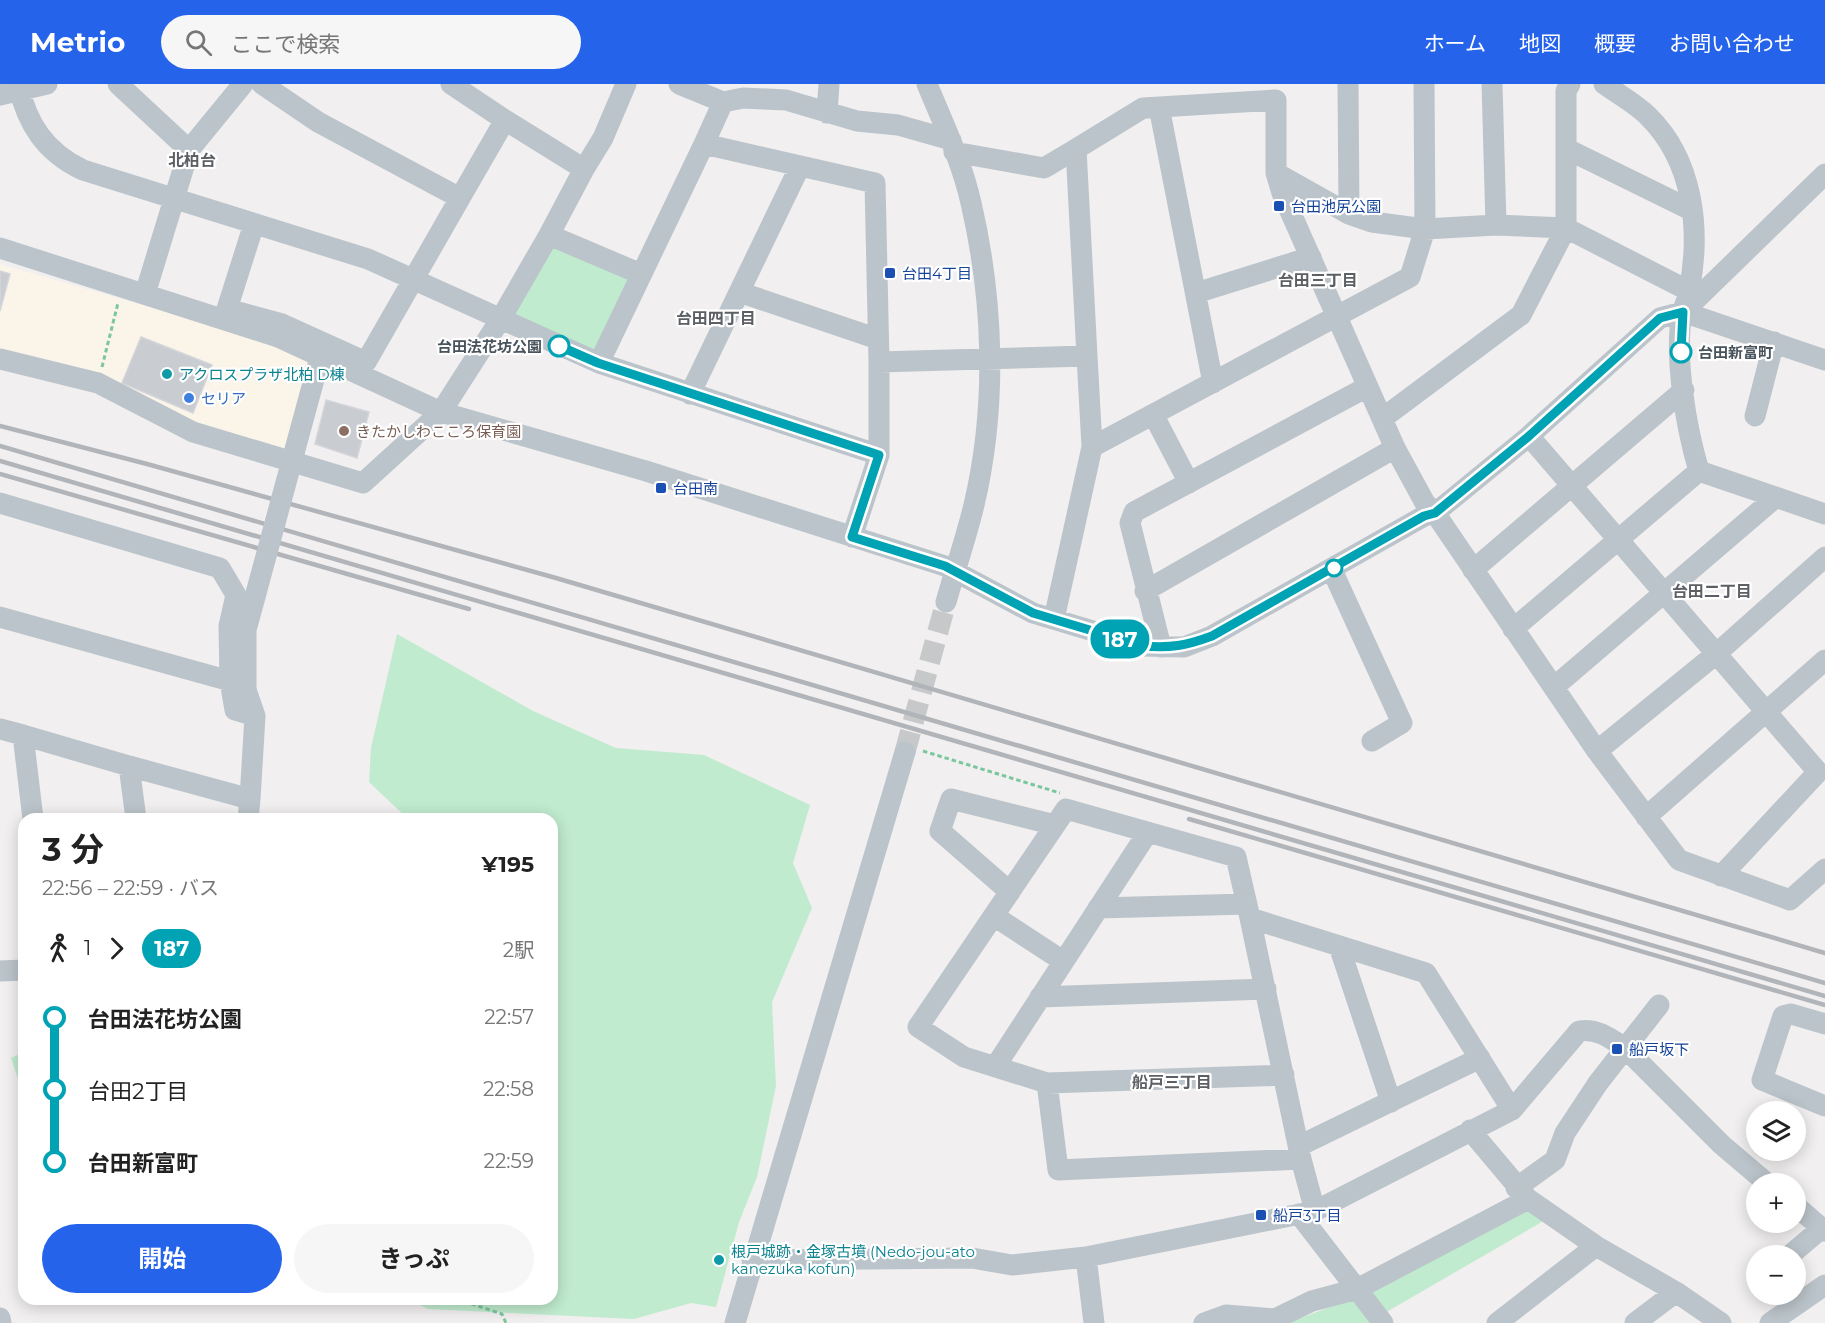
<!DOCTYPE html>
<html lang="ja">
<meta charset="utf-8">
<style>
body{margin:0;font-family:Montserrat,"Noto Sans JP",sans-serif;background:#f6f6f6;color:#222;height:100vh;display:flex;flex-direction:column;font-size:22px;white-space:nowrap}
*{box-sizing:border-box;margin:0}
p{font-size:20px;color:#767676}
.icon{flex:none;width:33px;height:33px;fill:none;stroke:currentColor;stroke-width:2;stroke-linecap:round;stroke-linejoin:round}
.map{position:relative;flex:1;overflow:hidden}
.details{position:absolute;left:18px;top:729px;width:540px;height:492px;display:flex;flex-direction:column;background:#fff;border-radius:18px;box-shadow:0 3px 15px #0003}
.details>*{flex:none}
.badge{padding:0 12px;border-radius:20px;font-size:21px;line-height:39px}
.controls{position:absolute;left:1746px;top:1017px;display:grid;gap:12px}
.controls a{display:grid;place-items:center;width:60px;height:60px;border-radius:50%;background:#fff;box-shadow:0 3px 15px #0003;font-size:30px}
.map>.badge{position:absolute;translate:-50% -50%;box-shadow:0 0 0 3px #fff}
.legs{display:flex;align-items:center;gap:9px;height:66px;padding:0 24px;font-size:20px}
.legs p{margin-inline-start:auto}
.head{display:flex;align-items:center;justify-content:space-between;height:102px;padding:0 24px}
h1{font-size:33px;font-weight:700;line-height:45px}
.button{display:flex;gap:12px;margin-top:auto;padding:12px 24px}
.button a{flex:1;height:69px;border-radius:36px;background:#2563eb;color:#fff;font-size:24px;font-weight:700;line-height:69px;text-align:center}
.button a+a{background:#f6f6f6;color:#222}
ul{padding:0 24px;list-style:none}
li{display:flex;align-items:center;gap:21px;height:72px;font-size:22px}
li i{display:grid;place-items:center;width:9px;height:100%;margin:0 8px;background:currentColor}
li i::after{content:'';width:15px;height:15px;margin:-8px;border:4px solid;border-radius:50%;background:#fff}
li p{margin-inline-start:auto}
li:first-child i{background:linear-gradient(#0000 50%,currentColor 0)}
li:last-child i{background:linear-gradient(currentColor 50%,#0000 0)}
header{display:flex;align-items:center;gap:36px;box-sizing:border-box;height:84px;padding:0 30px;background:#2563eb;color:#fff}
header strong{font-size:28px}
nav{display:flex;gap:33px;margin-inline-start:auto;font-size:21px}
.search{width:420px;height:54px;background:#f6f6f6;display:flex;align-items:center;gap:15px;box-sizing:border-box;padding:0 21px;border-radius:33px;color:#767676;font-size:22px}
.map>svg:first-child{display:block}
.commercial{fill:#faf4e9}
.green{fill:#c0ebce}
.building{fill:#c9ccd1;stroke:#d3d5da;stroke-width:1.5}
.lines{fill:none;stroke-linecap:round;stroke-linejoin:round}
.minor-tunnel{stroke:#c7c8ca;stroke-width:21;stroke-dasharray:21 10;stroke-linecap:butt}
.path{stroke:#7bc79d;stroke-width:3;stroke-dasharray:4.5 3;stroke-linecap:butt}
.minor{stroke:#bbc4ca;stroke-width:21}
.rail{stroke:#b1b4b8;stroke-width:4.5}
.minor-bridge{stroke:#bbc4ca;stroke-width:21}
.line-1-casing{stroke:#fff;stroke-width:14}
.line-1{stroke:#00a3b4;stroke-width:9}
.transit-dot{fill:#1a4fb4;stroke:#fff;stroke-width:2}
.stop-1-dot{fill:#fff;stroke:#00a3b4;stroke-width:3}
.culture-dot{fill:#0f9aa8;stroke:#fff;stroke-width:2}
.shop-dot{fill:#3f7fe0;stroke:#fff;stroke-width:2}
.education-dot{fill:#8d6e63;stroke:#fff;stroke-width:2}
.labels{text-anchor:middle;dominant-baseline:central;stroke-width:4.5;stroke-linejoin:round;paint-order:stroke}
.transit-label{font-size:15px;fill:#164399;stroke:#fff;text-anchor:start}
.stop-label{font-size:15px;font-weight:bold;fill:#48535b;stroke:#fff;text-anchor:end}
.culture-label{font-size:15px;fill:#0d838f;stroke:#fff;text-anchor:start}
.shop-label{font-size:15px;fill:#366cbe;stroke:#fff;text-anchor:start}
.education-label{font-size:15px;fill:#785e54;stroke:#fff;text-anchor:start}
.neighbourhood-label{font-size:16px;font-weight:bold;fill:#5c5f63;stroke:#fff}
</style>
<header>
<strong>Metrio</strong>
<div class="search"><svg class="icon" aria-label="search" viewBox="0 0 24 24"><circle cx="10" cy="10" r="6"/><path d="M15 15l6 6"/></svg>ここで検索</div>
<nav><a>ホーム</a><a>地図</a><a>概要</a><a>お問い合わせ</a></nav>
</header>
<div class="map">
<svg width="1825" height="1239" viewBox="0 0 1825 1239">
<rect width="100%" height="100%" fill="#f1efef"/>
<path class="commercial" d="M0 180 257 254 314 280 289 370 196 342 0 267Z"/>
<path class="green" d="M552 162 628 193 630 198 597 267 591 269 515 230Z
M397 550 533 627 616 664 704 671 810 721 793 779 812 824 772 918 776 1002 757 1093 739 1138 716 1223 691 1219 634 1235 428 1225 407 1215H552V735H408L369 698 371 664Z
M24 968V1012L11 974Z
M1528 1120 1547 1135 1383 1230 1362 1206Z
M1351 1215 1371 1239H1286H1288Z"/>
<path class="building" d="M0 187 10 190 0 227Z
M141 253 212 281 193 329 122 299Z
M326 316 369 328 357 374 315 360Z"/>
<g class="lines">
<path class="minor-tunnel" d="M905 668 946 518"/>
<path class="path" d="M102 283 118 219
M923 667 1060 709
M457 1215 502 1230 506 1239"/>
<path class="minor" d="M18 0C27 40 45 68 83 86L368 175 599 279 879 371
M118 0 189 66
M262 0 318 38 460 114 505 36 584 85 549 151 641 190
M451 0 505 36
M679 0 723 18 743 14 786 16 857 37 898 41 951 56
M927 0C943 39 962 78 971 119 994 218 997 323 974 421 966 454 955 486 946 518
M1348 0 1349 130
M1492 0 1496 141
M1604 0C1618 10 1636 20 1648 32 1694 77 1701 147 1689 207 1688 215 1684 222 1682 229 1674 274 1686 343 1699 387L1825 430
M0 11 47 0
M1159 23 1213 299
M827 29 829 0
M704 60 723 18
M1567 65 1691 126
M954 68 1044 84 1076 65
M584 85 603 54 626 0
M1276 89 1282 109 1395 364 1425 419 1435 429 1529 352 1660 234 1683 228 1825 90
M254 140 227 225 282 240 366 278 460 114
M0 164 278 253 441 328 646 387 945 482 1033 529 1143 562 1184 563 1212 552 1424 432 1435 429 1597 667 1679 776 1790 816 1825 785
M739 208 878 255
M1196 209 1311 173
M145 210 189 66 243 0
M1683 228 1825 276
M0 275 98 299 193 348 363 399 441 328 500 236 549 151
M599 279 704 60 875 99 879 278 1087 272 1076 65 1143 24 1276 16V89L1349 130 1372 138 1425 145 1496 141 1566 144 1689 207
M690 310 800 82
M1154 332 1189 399
M1755 332 1774 258
M1383 334 1521 231 1566 144V7L1570 0
M1529 352 1818 688 1721 792
M1092 363 1410 193 1425 145 1424 0
M0 419 220 484 236 511 229 542 230 597 0 533
M852 453 879 371V278
M1332 486 1402 639 1372 657
M1473 486 1684 306
M1145 507 1395 364
M1054 535 1092 363 1087 272
M1513 545 1699 387
M1161 563 1130 439 1134 428 1367 303
M230 597 235 626 255 632
M1554 603 1776 413
M246 606 255 632 250 715
M0 645 23 651
M1597 667 1716 570 1825 473
M1646 733 1825 576
M33 735 23 651 129 682
M136 735 129 682 250 715 248 735
M1010 808 940 747 951 715 1055 741
M1098 824 1247 820
M994 832 1063 877
M1250 834 1301 1075
M1339 862 1391 1018
M0 887 24 886
M1040 913 1266 905
M1825 940 1791 930 1783 932 1762 996 1825 1022
M995 983 1148 748
M1047 999 1284 991
M1470 1046 1528 1115 1596 1162 1676 1208
M1299 1062 1480 974
M1516 1104 1555 1076 1565 1049 1598 999 1659 921
M1796 1122 1825 1147
M1315 1127 1301 1075 1058 1086 1047 999 964 973 918 943 1066 725 1236 773 1250 834 1426 889 1512 1026
M1299 1130 1383 1239
M1789 1172 1822 1144
M1086 1173 1094 1239
M752 1176 972 1174 1012 1181 1086 1173 1315 1127 1512 1026 1579 947C1597 944 1610 954 1625 964L1722 1061 1768 1100
M0 1234 1 1239
M735 1239 905 668
M1204 1239 1226 1231 1275 1235 1312 1217 1357 1205 1528 1115
M1497 1239 1596 1162
M1635 1239 1676 1208 1721 1239
M1770 1239 1825 1201"/>
<path class="rail" d="M0 342 147 380 556 494 1825 869
M0 362 1825 899
M0 377 1825 912
M0 390 469 525
M1189 735 1825 921"/>
<path class="minor-bridge" d="M246 606V546L319 277"/>
</g>
<g class="lines">
<g class="line-1-casing">
<path id="line-1" d="M559 262 598 279 879 371 852 453 945 482 1033 529 1143 562C1171 564 1185 562 1212 552L1424 432 1435 429 1529 352 1660 234 1683 228 1681 268"/>
</g>
<use href="#line-1" class="line-1"/>
</g>
<g class="transit-dot">
<rect x="1273" y="116" width="12" height="12" rx="3"/>
<rect x="884" y="183" width="12" height="12" rx="3"/>
<rect x="655" y="398" width="12" height="12" rx="3"/>
<rect x="1611" y="959" width="12" height="12" rx="3"/>
<rect x="1255" y="1125" width="12" height="12" rx="3"/>
</g>
<g class="stop-1-dot">
<circle cx="559" cy="262" r="10"/>
<circle cx="1681" cy="268" r="10"/>
<circle cx="1334" cy="484" r="8"/>
</g>
<g class="culture-dot">
<circle cx="167" cy="290" r="6"/>
<circle cx="719" cy="1176" r="6"/>
</g>
<circle class="shop-dot" cx="189" cy="314" r="6"/>
<circle class="education-dot" cx="344" cy="347" r="6"/>
<g class="labels">
<g class="transit-label">
<text x="1291" y="122">台田池尻公園</text>
<text x="902" y="189">台田4丁目</text>
<text x="673" y="404">台田南</text>
<text x="1629" y="965">船戸坂下</text>
<text x="1273" y="1131">船戸3丁目</text>
</g>
<g class="stop-label">
<text x="542" y="262">台田法花坊公園</text>
<text x="1698" y="268" text-anchor="start">台田新富町</text>
</g>
<g class="culture-label">
<text x="179" y="290">アクロスプラザ北柏 D棟</text>
<text x="731" y="1167">根戸城跡・金塚古墳 (Nedo-jou-ato<tspan x="731" dy="17">kanezuka kofun)</tspan></text>
</g>
<g class="shop-label">
<text x="201" y="314">セリア</text>
</g>
<g class="education-label">
<text x="356" y="347">きたかしわこころ保育園</text>
</g>
<g class="neighbourhood-label">
<text x="192" y="76">北柏台</text>
<text x="1318" y="196">台田三丁目</text>
<text x="716" y="234">台田四丁目</text>
<text x="1712" y="507">台田二丁目</text>
<text x="1172" y="998">船戸三丁目</text>
</g>
</g>
</svg>
<div class="controls">
<a><svg class="icon" aria-label="layers" viewBox="0 0 24 24"><path d="M12 4l9 5-9 5-9-5zM3 14l9 5 9-5"/></svg></a>
<a>+</a>
<a>−</a>
</div>
<b class="badge" style="left:1120px;top:555px;background:#00a3b4;color:#fff">187</b>
<section class="details">
<div class="head"><div><h1>3 分</h1><p>22:56 – 22:59 · バス</p></div><b>¥195</b></div>
<div class="legs"><svg class="icon" aria-label="walk" viewBox="0 0 24 24"><circle cx="13" cy="4" r="2"/><path d="M13 8l-2 6 4 7M11 14l-3 7M7 12l3-4h3l4 4"/></svg>1<svg class="icon" aria-label="forward" viewBox="0 0 24 24"><path d="M9 5l7 7-7 7"/></svg><b class="badge" style="background:#00a3b4;color:#fff">187</b><p>2駅</p></div>
<ul>
<li><i style="color:#00a3b4"></i><b>台田法花坊公園</b><p>22:57</p></li>
<li><i style="color:#00a3b4"></i><span>台田2丁目</span><p>22:58</p></li>
<li><i style="color:#00a3b4"></i><b>台田新富町</b><p>22:59</p></li>
</ul>
<div class="button"><a>開始</a><a>きっぷ</a></div>
</section>
</div>
